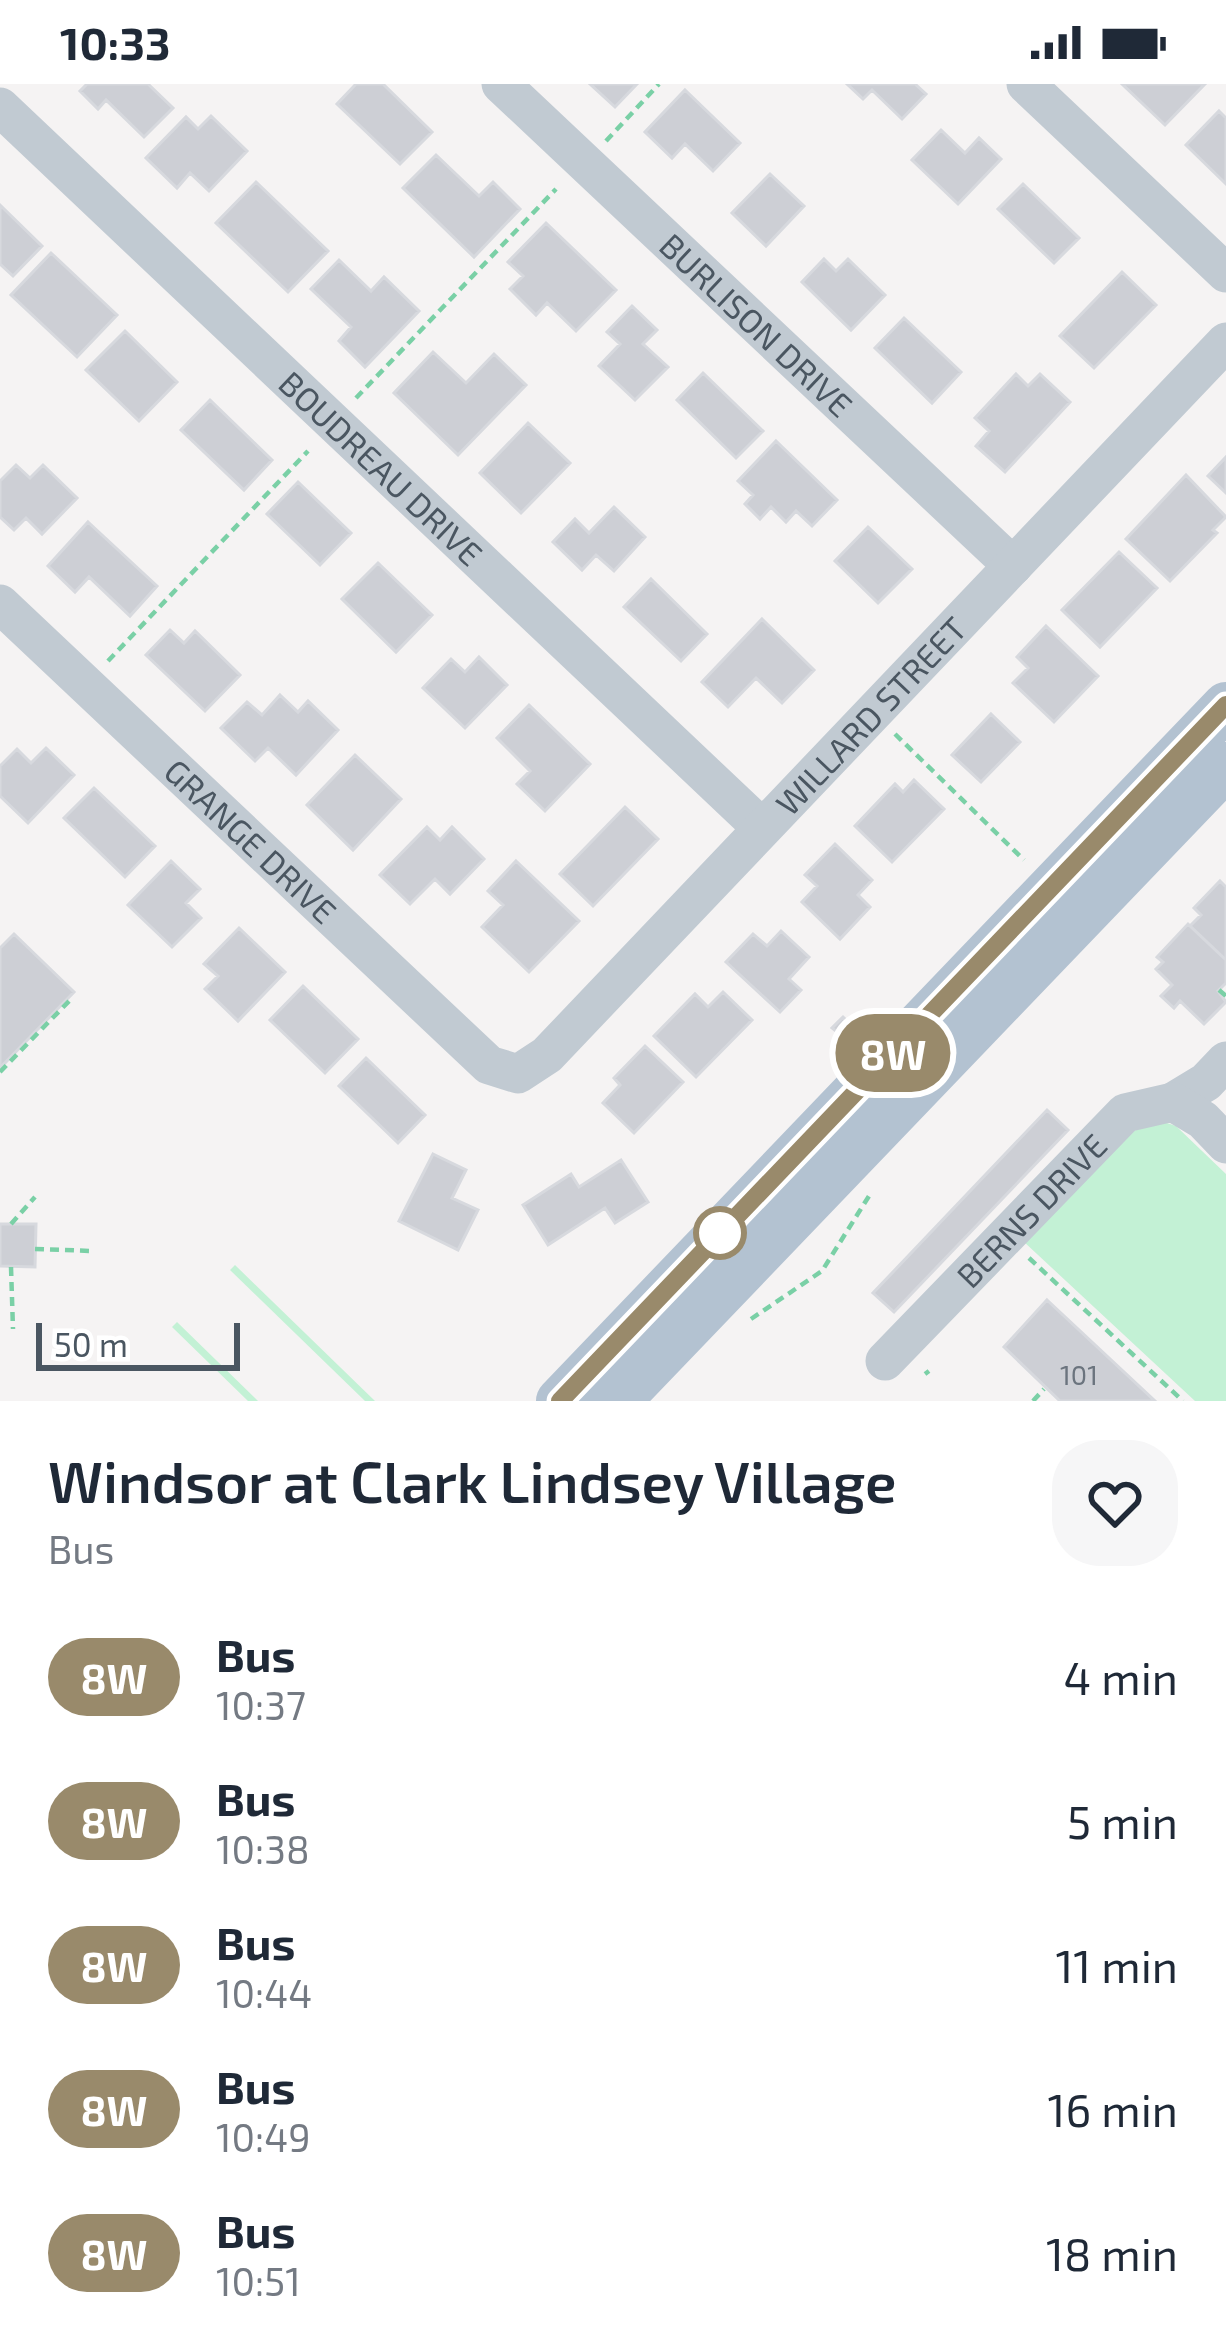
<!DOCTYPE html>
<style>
body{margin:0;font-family:"Exo 2",sans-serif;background:#f6f6f7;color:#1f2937;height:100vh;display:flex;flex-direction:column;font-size:45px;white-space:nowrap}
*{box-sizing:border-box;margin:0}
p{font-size:39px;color:#747a83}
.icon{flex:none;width:66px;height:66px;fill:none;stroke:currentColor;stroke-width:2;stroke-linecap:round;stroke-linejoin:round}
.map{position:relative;height:1317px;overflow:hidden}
.panel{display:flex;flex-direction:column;background:#fff;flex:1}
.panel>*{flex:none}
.badge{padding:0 24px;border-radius:39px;font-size:42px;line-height:78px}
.scale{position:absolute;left:36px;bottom:30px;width:204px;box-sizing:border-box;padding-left:12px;border:6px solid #4a5661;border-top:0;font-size:33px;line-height:42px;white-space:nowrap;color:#4a5661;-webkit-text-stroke:9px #fff;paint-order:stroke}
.map>.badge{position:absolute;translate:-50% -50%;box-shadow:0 0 0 6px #fff}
.round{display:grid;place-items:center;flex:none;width:126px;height:126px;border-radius:48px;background:#f6f6f7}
.summary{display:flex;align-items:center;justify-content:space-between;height:204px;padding:0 48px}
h1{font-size:57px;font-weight:600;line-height:90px}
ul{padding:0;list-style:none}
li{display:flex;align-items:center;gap:36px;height:144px;padding:0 48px}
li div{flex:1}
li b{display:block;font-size:45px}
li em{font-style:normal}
li .badge{min-width:132px;font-weight:700;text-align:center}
.status{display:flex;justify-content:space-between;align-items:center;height:84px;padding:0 60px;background:#fff;direction:ltr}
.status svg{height:33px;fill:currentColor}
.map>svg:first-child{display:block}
.green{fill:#c3f1d5}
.building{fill:#cdcfd5;stroke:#d7d9de;stroke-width:3}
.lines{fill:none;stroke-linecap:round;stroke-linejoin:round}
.path{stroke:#7ad0a6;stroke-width:4.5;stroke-dasharray:9 6;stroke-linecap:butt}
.minor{stroke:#c1cad2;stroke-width:39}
.major{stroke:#b3c2d1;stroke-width:48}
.line-casing{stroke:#fff;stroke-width:27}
.line{stroke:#998a6b;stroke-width:18}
.stop-dot{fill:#fff;stroke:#998a6b;stroke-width:6}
.labels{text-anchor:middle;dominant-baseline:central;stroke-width:9;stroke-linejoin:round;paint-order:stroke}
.number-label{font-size:27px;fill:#6b747e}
.street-label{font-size:33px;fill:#4a5661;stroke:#fff}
</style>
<div class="status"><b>10:33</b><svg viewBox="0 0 49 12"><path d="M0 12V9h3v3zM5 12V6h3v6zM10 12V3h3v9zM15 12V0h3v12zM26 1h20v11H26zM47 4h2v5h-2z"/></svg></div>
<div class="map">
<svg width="1226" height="1317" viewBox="0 0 1226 1317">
<rect width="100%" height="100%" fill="#f5f3f3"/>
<path class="green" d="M1164 1038 1176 1042 1226 1090V1317H1195L1023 1157 1126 1049Z
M235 1181 375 1317H365L230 1186Z
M177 1238 258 1317H248L172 1243Z"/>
<path class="building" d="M87 0H148L173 24 144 53 106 16 98 25 80 7Z
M356 0H383L432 48 400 80 337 20Z
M590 0H637L615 23Z
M847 0H915L926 10 902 35 872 6 863 15Z
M1122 0H1205L1165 41Z
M685 6 740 59 713 87 685 60 672 74 645 48Z
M1219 27 1226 34V100L1186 61Z
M211 32 247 67 209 107 190 89 177 104 146 74 186 33 198 45Z
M941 46 965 69 979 54 1001 75 958 120 912 76Z
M436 71 479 112 493 98 520 125 474 173 403 104Z
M770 90 804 122 766 162 732 129Z
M256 98 328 167 288 208 216 139Z
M1023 100 1079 154 1054 179 998 125Z
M0 121 42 162 13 192 0 180Z
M546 139 616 206 576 247 547 219 536 231 510 205 523 192 508 178Z
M51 169 117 231 77 273 11 211Z
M824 175 836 187 848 175 885 211 851 246 802 198Z
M339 176 371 207 384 193 419 227 365 283 339 257 351 243 311 205Z
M1122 188 1156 221 1094 284 1060 252Z
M632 222 657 246 643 260 668 283 635 316 599 282 620 260 607 248Z
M904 234 961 288 932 319 875 264Z
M125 247 177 298 139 337 86 286Z
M433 268 466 299 494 270 526 301 458 371 394 309Z
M703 289 763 347 736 374 677 316Z
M1016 290 1028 302 1040 290 1070 318 1005 388 976 362 989 347 975 334Z
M210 316 272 376 244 406 181 346Z
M528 339 570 379 521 429 480 389Z
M776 357 837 416 812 442 796 427 786 438 771 423 760 435 745 420 753 411 738 397Z
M1226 373V409L1208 392Z
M16 381 30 394 43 381 77 414 42 450 26 434 14 446 0 433V397Z
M1186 391 1226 433 1213 446 1217 449 1170 497 1126 455Z
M298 398 351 449 320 481 267 430Z
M614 423 645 453 614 487 596 471 582 486 553 458 575 435 589 449Z
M88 438 157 502 130 532 89 493 75 508 48 482Z
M868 443 912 485 878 519 835 477Z
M1119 468 1157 504 1100 563 1062 526Z
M378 479 432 531 396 568 342 515Z
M651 495 707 550 681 577 624 523Z
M762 535 814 586 782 619 756 594 728 623 702 598Z
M1046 542 1098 592 1054 638 1013 599 1028 584 1017 573Z
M170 546 184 559 195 547 240 591 205 627 146 571Z
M479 573 507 601 465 644 423 604 451 575 465 588Z
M280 611 298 628 308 617 338 646 296 691 268 664 255 677 221 644 247 618 262 631Z
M529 621 590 680 545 727 517 700 530 687 497 654Z
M991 630 1020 658 981 698 952 671Z
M46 664 74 691 28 739 0 712V682L17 665 31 679Z
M355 671 401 715 353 766 307 721Z
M914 696 944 725 892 778 855 742 895 700 903 708Z
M94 704 155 762 125 793 64 734Z
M625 723 658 755 593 822 560 790Z
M427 743 440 756 452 743 484 775 450 810 435 795 410 820 380 791Z
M835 760 872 796 858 811 870 823 840 855 802 818 817 802 805 791Z
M171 777 200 805 186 819 201 834 172 863 128 821Z
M516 777 579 837 529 888 482 843 503 821 488 807Z
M1220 797 1226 803V876L1190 842 1201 831 1194 824Z
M1188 840 1226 876V899L1218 907 1226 918 1204 940 1180 917 1174 924 1161 912 1172 901 1156 885 1163 878 1157 873Z
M239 844 285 888 238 937 205 905 218 892 204 880Z
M781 847 809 873 789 895 801 906 780 928 726 878 753 850 767 862Z
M14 850 74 908 0 984V864Z
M303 902 358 955 325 989 270 936Z
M723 908 752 936 696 993 654 952 695 910 708 923Z
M843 933 852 942 842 952 832 944Z
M645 962 683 998 634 1049 603 1019 620 1001 614 994Z
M366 974 425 1031 398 1059 339 1002Z
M1047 1026 1068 1046 894 1228 873 1209Z
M433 1070 466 1086 452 1114 478 1126 458 1166 399 1137Z
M621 1076 648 1118 615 1139 605 1124 548 1161 523 1121 571 1090 579 1103Z
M0 1140H36L35 1183 0 1182Z
M1047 1216 1155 1317H1060L1004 1263Z"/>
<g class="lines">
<path class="path" d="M606 57 659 0
M356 314 556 105
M108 577 308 367
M895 650 1024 776
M1219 906 1226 912
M0 988 73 913
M11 1140 35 1113
M35 1165 92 1167
M1029 1174 1183 1317
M11 1183 13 1245
M751 1235 822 1187 869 1112
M925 1290 929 1287
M1033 1317 1044 1305"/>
<g class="minor">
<path id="s1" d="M501 0 1013 482"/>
<path d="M1026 0 1226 189"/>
<path id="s2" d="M0 23 762 744"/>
<path id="s3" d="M0 520 489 981 518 990 547 971 1226 258"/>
<path d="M1173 1018 1206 998 1226 977"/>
<path id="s4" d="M885 1277 1125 1029 1173 1018 1203 1036 1226 1060"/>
</g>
<path class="major" d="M560 1317 1226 622
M617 1317 1226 682"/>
</g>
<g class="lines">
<g class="line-casing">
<path id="line" d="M560 1317 1226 621"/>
</g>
<use href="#line" class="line"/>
</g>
<circle class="stop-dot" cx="720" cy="1149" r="24"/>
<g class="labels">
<g class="number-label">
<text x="1079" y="1290">101</text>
</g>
<g class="street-label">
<text stroke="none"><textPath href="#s1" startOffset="351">BURLISON DRIVE</textPath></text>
<text stroke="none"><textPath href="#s2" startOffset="525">BOUDREAU DRIVE</textPath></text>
<text stroke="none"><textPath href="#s3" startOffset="1206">WILLARD STREET</textPath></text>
<text stroke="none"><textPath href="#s3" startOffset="345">GRANGE DRIVE</textPath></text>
<text stroke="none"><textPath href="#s4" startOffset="210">BERNS DRIVE</textPath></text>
</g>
</g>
</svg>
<div class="scale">50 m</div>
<b class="badge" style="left:893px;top:969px;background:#998a6b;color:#fff">8W</b>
</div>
<section class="panel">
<div class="summary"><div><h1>Windsor at Clark Lindsey Village</h1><p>Bus</p></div><a class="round"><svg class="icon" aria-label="heart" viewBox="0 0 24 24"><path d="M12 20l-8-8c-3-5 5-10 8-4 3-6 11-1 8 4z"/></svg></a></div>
<ul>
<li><span class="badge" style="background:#998a6b;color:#fff">8W</span><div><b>Bus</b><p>10:37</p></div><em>4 min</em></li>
<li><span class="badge" style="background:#998a6b;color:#fff">8W</span><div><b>Bus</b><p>10:38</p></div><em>5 min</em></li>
<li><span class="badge" style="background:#998a6b;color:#fff">8W</span><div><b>Bus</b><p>10:44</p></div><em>11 min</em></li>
<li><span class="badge" style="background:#998a6b;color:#fff">8W</span><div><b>Bus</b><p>10:49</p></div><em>16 min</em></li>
<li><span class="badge" style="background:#998a6b;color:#fff">8W</span><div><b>Bus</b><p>10:51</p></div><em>18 min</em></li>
</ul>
</section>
